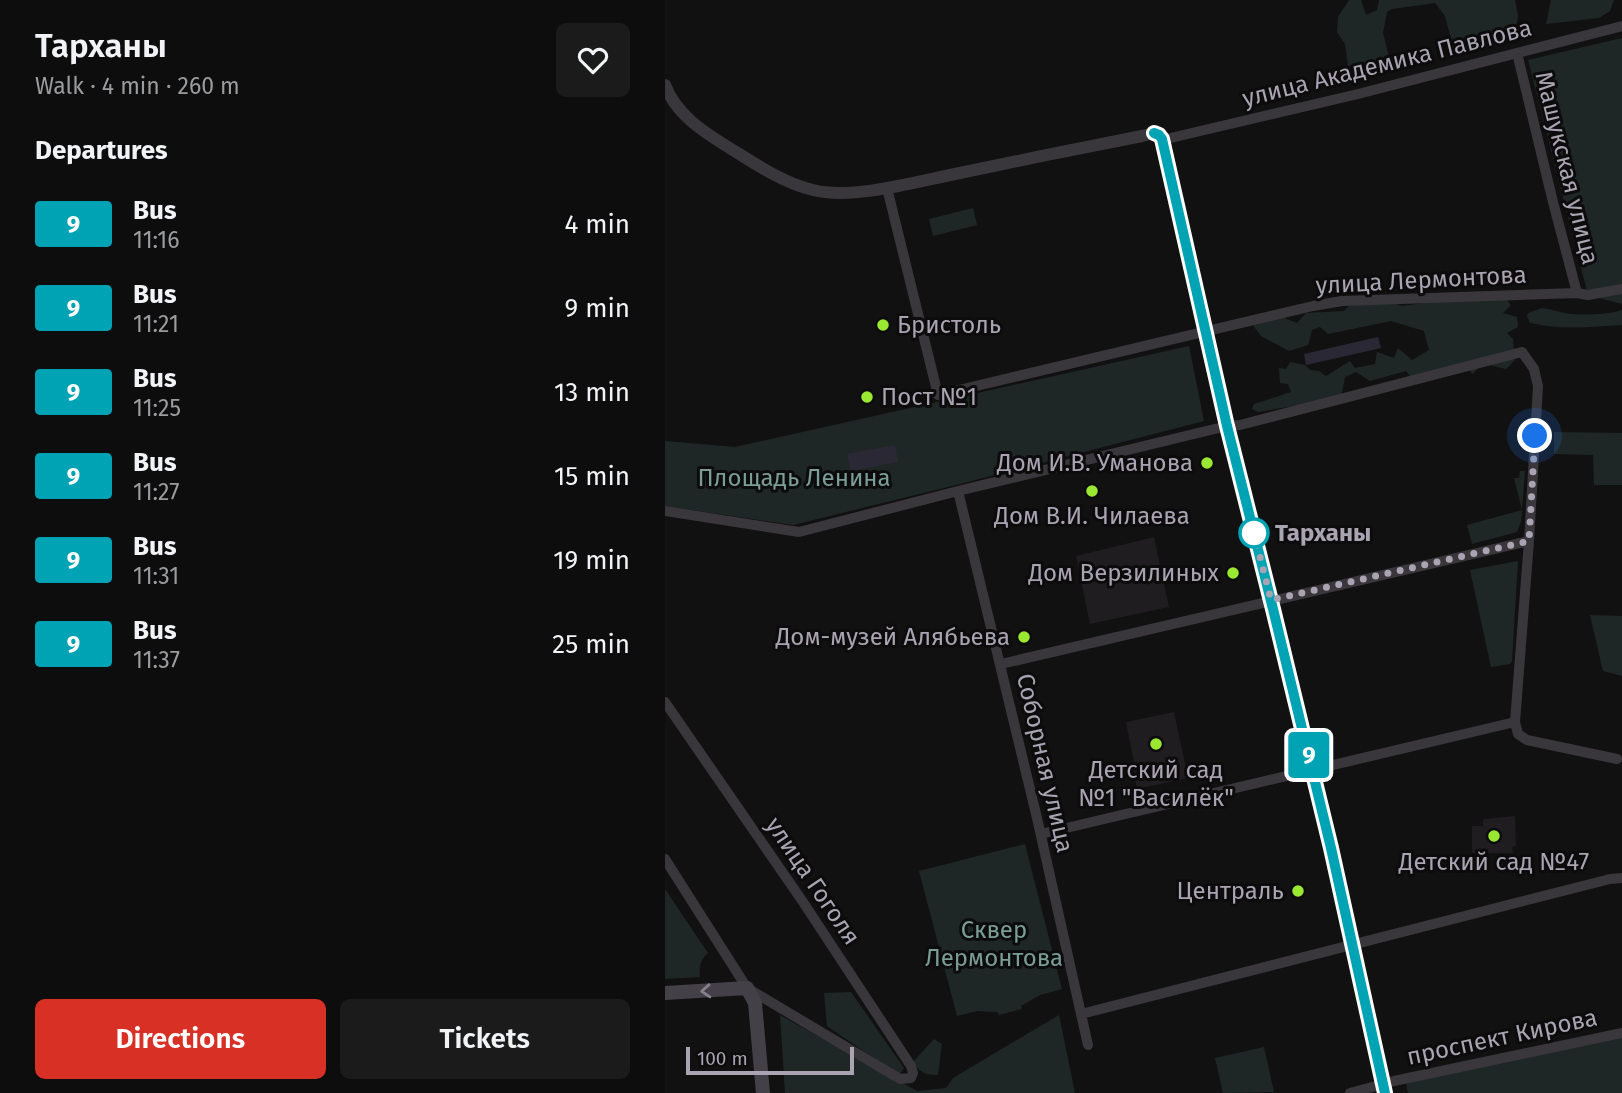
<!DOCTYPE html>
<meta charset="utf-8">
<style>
body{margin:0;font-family:"Fira Sans",sans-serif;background:#1c1b1c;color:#f1f3f6;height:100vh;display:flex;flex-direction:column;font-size:26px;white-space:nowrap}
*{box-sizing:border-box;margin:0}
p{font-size:23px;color:#9b9c9e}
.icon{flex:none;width:38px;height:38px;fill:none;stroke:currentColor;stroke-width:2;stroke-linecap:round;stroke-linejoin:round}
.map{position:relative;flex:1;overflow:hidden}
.sheet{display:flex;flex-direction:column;background:#0e0d0e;width:665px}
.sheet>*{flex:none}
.badge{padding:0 14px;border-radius:5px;font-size:24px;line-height:46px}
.scale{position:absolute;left:21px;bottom:18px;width:168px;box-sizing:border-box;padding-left:7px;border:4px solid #aaa3b2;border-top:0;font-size:19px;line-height:24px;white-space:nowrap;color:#aaa3b2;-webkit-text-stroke:5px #0d0c0d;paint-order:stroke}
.you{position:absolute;width:35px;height:35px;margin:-18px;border:5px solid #fff;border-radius:50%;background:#1a73e8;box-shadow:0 0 0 10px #1a73e833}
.map>.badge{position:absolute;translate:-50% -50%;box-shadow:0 0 0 4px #fff}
h2{padding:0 35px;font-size:26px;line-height:63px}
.round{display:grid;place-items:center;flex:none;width:74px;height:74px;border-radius:10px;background:#1c1b1c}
.overview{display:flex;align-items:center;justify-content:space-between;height:119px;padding:0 35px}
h1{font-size:33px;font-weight:600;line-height:52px}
.cta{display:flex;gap:14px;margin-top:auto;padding:14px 35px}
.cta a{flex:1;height:80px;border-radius:10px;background:#d93025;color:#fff;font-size:28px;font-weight:600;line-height:80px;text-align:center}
.cta a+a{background:#1c1b1c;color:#f1f3f6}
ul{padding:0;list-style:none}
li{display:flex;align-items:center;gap:21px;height:84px;padding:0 35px}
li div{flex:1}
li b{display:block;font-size:26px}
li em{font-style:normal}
li .badge{min-width:77px;font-weight:700;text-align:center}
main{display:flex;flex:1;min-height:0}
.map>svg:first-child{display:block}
.built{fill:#1f1d1f}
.green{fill:#1f2726}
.water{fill:#2b2835}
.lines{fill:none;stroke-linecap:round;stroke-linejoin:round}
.minor{stroke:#3a373c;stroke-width:10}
.tertiary{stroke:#3a373c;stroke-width:12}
.secondary{stroke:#444047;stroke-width:14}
.oneway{stroke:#86808d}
.line-casing{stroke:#fff;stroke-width:16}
.line{stroke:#00a3b4;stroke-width:10}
.walk{stroke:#aaa3b2;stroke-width:7;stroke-dasharray:0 12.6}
.poi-dot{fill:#9be833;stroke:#0d0c0d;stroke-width:2.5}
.stop-dot{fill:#fff;stroke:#00a3b4;stroke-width:3.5}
.labels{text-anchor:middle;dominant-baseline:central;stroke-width:6;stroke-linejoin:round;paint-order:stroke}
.street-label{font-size:24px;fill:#aaa3b2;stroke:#0d0c0d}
.poi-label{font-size:24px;fill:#aaa3b2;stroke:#0d0c0d;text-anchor:end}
.park-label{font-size:24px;fill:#7a9d97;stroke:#0d0c0d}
.stop-label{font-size:24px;font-weight:bold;fill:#aaa3b2;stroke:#0d0c0d;text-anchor:start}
</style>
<main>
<section class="sheet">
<div class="overview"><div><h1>Тарханы</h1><p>Walk · 4 min · 260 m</p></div><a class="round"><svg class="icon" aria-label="heart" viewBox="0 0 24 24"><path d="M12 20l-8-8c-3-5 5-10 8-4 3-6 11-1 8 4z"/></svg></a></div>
<h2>Departures</h2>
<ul>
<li><span class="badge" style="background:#00a3b4;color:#fff">9</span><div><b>Bus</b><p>11:16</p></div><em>4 min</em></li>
<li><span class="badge" style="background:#00a3b4;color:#fff">9</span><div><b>Bus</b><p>11:21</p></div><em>9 min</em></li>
<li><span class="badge" style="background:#00a3b4;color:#fff">9</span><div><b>Bus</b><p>11:25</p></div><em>13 min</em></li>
<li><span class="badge" style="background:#00a3b4;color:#fff">9</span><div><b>Bus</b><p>11:27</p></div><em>15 min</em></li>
<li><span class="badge" style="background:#00a3b4;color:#fff">9</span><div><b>Bus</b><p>11:31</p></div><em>19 min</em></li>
<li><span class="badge" style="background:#00a3b4;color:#fff">9</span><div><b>Bus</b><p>11:37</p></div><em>25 min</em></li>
</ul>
<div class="cta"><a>Directions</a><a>Tickets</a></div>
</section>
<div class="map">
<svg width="957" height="1093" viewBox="0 0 957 1093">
<rect width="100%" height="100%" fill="#121112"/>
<path class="built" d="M489 537 504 607 425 624 411 556Z
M509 712 523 778 472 789 468 768 470 767 461 722Z
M850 816 851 846 847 847 848 853H807V826H818V819Z"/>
<path class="green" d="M684 0H696L701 15 712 10 714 0H850L853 16 851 27 788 47 780 16 770 3 727 9 722 12 718 33 725 61 683 66 680 44 672 32 673 17Z
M886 0H949L945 11 934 18 881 24Z
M957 38V304L923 295 863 60Z
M308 208 312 225 268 236 264 219Z
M789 299 842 300 846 305 838 313 852 317 853 327 842 333 848 339 850 360 841 369 817 363 808 374 802 368 791 374 777 370 748 380 741 371 705 381 691 372 680 377 677 393 665 400 593 412 587 409 589 404 626 392 623 384 615 383 614 368 621 369 625 362 640 365 645 370 654 371 661 376 685 361 690 368 710 364 712 352 729 358 733 348 747 360 764 350 759 331 726 321 663 334 655 327 647 330 643 345 624 351 596 336 587 324 617 317 632 323 641 313 679 311 686 304 721 301 737 306Z
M877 308C887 309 896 313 905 314 922 315 941 315 957 310V325C926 327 896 330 865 323L862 316 863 313Z
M524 346 539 421 291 485 128 525 0 506V441L70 447Z
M889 432 957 433V485H929L928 455 889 454Z
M855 471H860L856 522 852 532 807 544 802 525 857 510 849 478H854Z
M853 561 847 661 845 664 826 667 805 570Z
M925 615 957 616V676L938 671Z
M360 844 397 989 375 995 356 1006 357 1009 334 1015 332 1012 312 1011 292 1016 254 871Z
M0 889 43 953C35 960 34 967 35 977L0 979Z
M186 992 239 1068 235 1074H232L162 1026 159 993Z
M115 1015 252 1091 281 1088 288 1078 394 1015 410 1093H120Z
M957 1034V1093H743L741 1082Z
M269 1039 277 1044 273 1075C260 1075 256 1073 248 1062Z
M599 1047 609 1092 558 1093 550 1058Z"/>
<path class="water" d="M713 337 716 348 641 365 639 354Z
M230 445 233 462 186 471 182 454Z"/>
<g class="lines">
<path class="minor" d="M852 53 888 202 912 293
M497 140 693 94 957 26
M222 188 273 395 648 306 677 301 912 293 923 295 957 289
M293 491 372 818 423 1045
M0 511 134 532 293 491 562 426 575 425 857 352 869 369 873 386 864 541 850 722 853 734 862 740 952 759
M336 664 864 541
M0 702 138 902 246 1066 248 1073 246 1078 235 1079 82 988 0 859
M376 834 850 722
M416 1014 945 879 957 878
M685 1093 729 1081 957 1033"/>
<path class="tertiary" d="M0 85C11 114 37 131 63 147 89 163 118 183 148 190 186 200 251 182 290 174 352 161 415 148 477 136L489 133 494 135 497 140 562 426 658 812 720 1093"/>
<path class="secondary" d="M0 993 82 988 90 1003 98 1093"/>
</g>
<defs><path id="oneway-chevron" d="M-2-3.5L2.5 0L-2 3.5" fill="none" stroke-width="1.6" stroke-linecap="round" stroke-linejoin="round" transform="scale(1.75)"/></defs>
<use class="oneway" href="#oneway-chevron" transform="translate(41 991) rotate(176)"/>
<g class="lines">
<g class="line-casing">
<path id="line" d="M489 133 494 135 497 139 562 426 608 609 666 848 720 1093"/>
</g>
<use href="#line" class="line"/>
<path class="walk" d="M589 533 606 600 864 541 870 436"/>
</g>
<g class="poi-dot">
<circle cx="218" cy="325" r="7"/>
<circle cx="202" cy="397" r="7"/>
<circle cx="542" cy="463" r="7"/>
<circle cx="427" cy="491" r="7"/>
<circle cx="568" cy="573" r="7"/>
<circle cx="359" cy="637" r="7"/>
<circle cx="491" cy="744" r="7"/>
<circle cx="829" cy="836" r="7"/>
<circle cx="633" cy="891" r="7"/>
</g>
<circle class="stop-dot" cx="589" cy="533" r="14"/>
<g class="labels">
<g class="street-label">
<text transform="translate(722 63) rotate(-14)">улица Академика Павлова</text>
<text transform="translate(902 168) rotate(76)">Машукская улица</text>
<text transform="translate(756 280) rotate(-3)">улица Лермонтова</text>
<text transform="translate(380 763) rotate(77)">Соборная улица</text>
<text transform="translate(148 881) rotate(56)">улица Гоголя</text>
<text transform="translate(837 1037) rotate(-12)">проспект Кирова</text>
</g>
<g class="poi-label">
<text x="232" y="325" text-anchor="start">Бристоль</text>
<text x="216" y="397" text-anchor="start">Пост №1</text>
<text x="528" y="463">Дом И.В. Уманова</text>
<text x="427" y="516" text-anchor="middle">Дом В.И. Чилаева</text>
<text x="554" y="573">Дом Верзилиных</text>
<text x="345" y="637">Дом-музей Алябьева</text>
<text x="491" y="770" text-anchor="middle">Детский сад<tspan x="491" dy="28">№1 "Василёк"</tspan></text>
<text x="829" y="862" text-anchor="middle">Детский сад №47</text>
<text x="619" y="891">Централь</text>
</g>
<g class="park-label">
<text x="129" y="478">Площадь Ленина</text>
<text x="329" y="930">Сквер<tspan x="329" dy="28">Лермонтова</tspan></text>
</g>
<g class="stop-label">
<text x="610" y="533">Тарханы</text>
</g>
</g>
</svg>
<div class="scale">100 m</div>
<div class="you" style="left:870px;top:436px"></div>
<b class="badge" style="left:644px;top:755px;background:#00a3b4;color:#fff">9</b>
</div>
</main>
